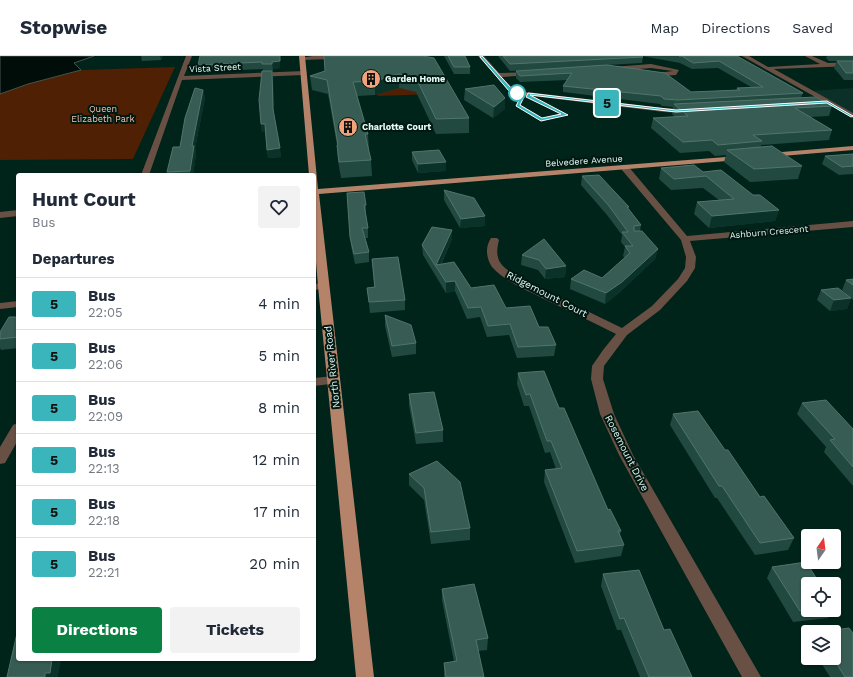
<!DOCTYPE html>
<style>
body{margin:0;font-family:"Work Sans",sans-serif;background:#f2f2f3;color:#1f2937;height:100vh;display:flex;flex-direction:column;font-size:15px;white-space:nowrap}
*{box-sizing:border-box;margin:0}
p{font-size:13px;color:#747a83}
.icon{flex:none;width:22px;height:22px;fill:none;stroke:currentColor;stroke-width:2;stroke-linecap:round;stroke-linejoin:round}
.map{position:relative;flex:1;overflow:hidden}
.panel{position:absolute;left:16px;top:117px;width:300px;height:488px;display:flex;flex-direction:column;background:#fff;border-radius:4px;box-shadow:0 1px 3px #0004}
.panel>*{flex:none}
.badge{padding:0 8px;border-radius:3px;font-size:14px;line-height:26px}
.needle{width:26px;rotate:14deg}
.fabs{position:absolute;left:801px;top:473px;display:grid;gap:8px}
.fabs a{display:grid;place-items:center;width:40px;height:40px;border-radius:4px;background:#fff;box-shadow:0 1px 3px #0004;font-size:20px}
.map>.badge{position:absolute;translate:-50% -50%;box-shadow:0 0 0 2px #fff}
h2{padding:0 16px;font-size:15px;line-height:36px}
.round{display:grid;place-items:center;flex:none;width:42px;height:42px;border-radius:4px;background:#f2f2f3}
.headline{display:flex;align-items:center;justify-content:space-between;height:68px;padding:0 16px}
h1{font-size:19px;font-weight:700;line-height:30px}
.cta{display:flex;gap:8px;margin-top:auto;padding:8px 16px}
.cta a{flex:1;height:46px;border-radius:4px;background:#0b8043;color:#fff;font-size:16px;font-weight:700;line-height:46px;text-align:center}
.cta a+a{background:#f2f2f3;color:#1f2937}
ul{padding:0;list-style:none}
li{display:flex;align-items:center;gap:12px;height:52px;padding:0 16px;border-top:1px solid #e0e1e3}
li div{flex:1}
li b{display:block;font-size:15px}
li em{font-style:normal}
li .badge{min-width:44px;font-weight:700;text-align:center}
header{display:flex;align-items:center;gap:24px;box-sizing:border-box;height:56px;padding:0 20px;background:#fff;border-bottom:1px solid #e0e1e3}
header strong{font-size:19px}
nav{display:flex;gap:22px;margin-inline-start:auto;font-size:14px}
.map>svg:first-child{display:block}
.built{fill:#0b3027}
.green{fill:#4f2003}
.water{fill:#000d08;stroke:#45544e}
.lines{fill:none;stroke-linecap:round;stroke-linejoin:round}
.minor{fill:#685044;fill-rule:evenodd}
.major{fill:#b5836a;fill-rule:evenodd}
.wall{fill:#214940;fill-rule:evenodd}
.shaded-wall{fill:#0b3228}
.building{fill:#365c53;stroke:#51756c}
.line{fill:#39b5bb;stroke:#fff}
.stop-dot{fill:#fff;stroke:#39b5bb;stroke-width:2}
.labels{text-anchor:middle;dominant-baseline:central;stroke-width:4;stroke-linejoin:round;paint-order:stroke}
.far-street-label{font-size:9px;fill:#e5faf3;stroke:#001812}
.far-poi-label{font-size:9px;font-weight:bold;fill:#e5faf3;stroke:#001812;text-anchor:start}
.far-park-label{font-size:9px;fill:#f7c3aa;stroke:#001812}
.street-label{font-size:10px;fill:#e5faf3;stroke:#001812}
</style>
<header>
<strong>Stopwise</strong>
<nav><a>Map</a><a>Directions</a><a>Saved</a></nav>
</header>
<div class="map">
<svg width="853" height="621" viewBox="0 0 853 621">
<rect width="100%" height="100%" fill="#00231a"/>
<path class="built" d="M853 32V57L810 35Z"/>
<path class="green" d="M175 11 133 103 0 104V38L28 28 81 14Z
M370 25 414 35 426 29 436 38 378 40Z"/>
<path class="water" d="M0 0H94L74 7 81 14 28 28 0 38Z"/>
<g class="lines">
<path class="minor" d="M186 0H192L184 20 304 15 307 17 304 19 182 24 149 119H141Z
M313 0H360L357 2 303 4 300 2Z
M478 0H484L499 17 533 16V18L531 19 502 21 513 33 518 35 664 52 688 53 691 55 688 57 664 56 515 38 509 35Z
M742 0H749L768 11 820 8 805 0H812L828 7 853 6V10L774 13 853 57V62Z
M651 8 679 14 676 19 652 21 649 19 650 18 673 15 651 12 612 15 609 13 612 11Z
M622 110H628L687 180 853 165V171L690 185 696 201 695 212 687 225 660 254 627 279 604 310 603 323 614 358 633 399 761 621H742L619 399 600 358 591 323 592 310 603 294 616 278C592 266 568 254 544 243 527 234 505 226 492 211 486 202 485 191 491 182H497L499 184C493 207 503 211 521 223L622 272 652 250 678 223 685 212 686 201 681 184 622 114Z
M18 154V160L0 162V156Z
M323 227 327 228 328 230 327 232 314 234V228Z
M18 245V251L0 253V247Z
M334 320 338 321 340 324 338 327 314 330V322Z
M18 367V384L5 407 0 408V391L13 369Z"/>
<path class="major" d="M299 0H305L318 133 739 100 743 102 739 104 319 138 374 621H356L318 230 314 182V119H309Z
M853 90V94L770 101 766 99 770 97Z"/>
</g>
<path class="wall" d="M141 0H163L161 4 142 5Z
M280 0V12L273 13V15H272L273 22 274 58 281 101 268 102 265 76H262L261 68 263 13 199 16 198 9Z
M423 0 469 62V77L436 78 416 36 399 32 375 39 357 40 368 78 369 94H368L371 104 372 120 341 122 338 105 337 89 328 38 312 34 310 20 325 15Z
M444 0H465L470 11V18H454Z
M498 0H737L803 37 801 41 832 50 829 60 810 61 832 74 829 84 761 89V91L802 110 798 123 750 126 724 106 726 99 715 100 709 95 680 97 651 72 653 62 675 61 672 58 673 51 662 50 660 48 563 36V30L568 24 520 26 516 22V15L600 10 510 15ZM642 0 680 7 692 13 718 12 751 31 737 32 736 34 691 36 607 9 642 7 643 1Z
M827 0H853V24H844L834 12 837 5H838H829L826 2Z
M465 33 505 53 493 62 464 44Z
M203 34 205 42 195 92 196 98 193 119H168L167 116 180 91Z
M412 96 446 106V115L418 117 412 104Z
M853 98V118L839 119 822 108 825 100Z
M661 112 703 116 779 154 775 165 709 172 694 158 697 146 719 144 703 132 671 134 659 123Z
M582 120 629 151 628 153 641 169 640 175 658 193 655 203 620 236 605 248 570 233 571 223 602 222 625 202 623 200 625 191 621 186 622 179 607 159 581 129Z
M444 134 485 160V170L460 172 444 144Z
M347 137 366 149V158L368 172V182H365L369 196V206L355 208 351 190Z
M452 174V183L441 209 471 232 539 271 556 289 554 300 517 302 509 279 487 281 480 261 467 263 455 235 446 237 423 199 422 189Z
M522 199 566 210 565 221 545 223 538 214 521 209Z
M372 203 405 244V254L370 257 367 232 374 231Z
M853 223V244L851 242 847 253 830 255 817 244 821 234 850 241 842 234 846 224Z
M385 259 416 287V298L392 301 385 270Z
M18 261V292L1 294 0 292V276Z
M518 317 559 352 608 454 621 475 620 479 624 489 621 500 575 507 544 426 545 414 556 413 550 396 545 397 529 350H524L517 328Z
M409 338 443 374V386L416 388 409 349Z
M802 347 853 373V430L824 396 826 391 797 358Z
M673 358 725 394 760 441 794 482 788 494 755 499 717 442H715L670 369Z
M409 418 470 472V484L431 488 424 444 409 429Z
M772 511 808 528V554H833L828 562 793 566 767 522Z
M603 518 664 574 692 621H640L621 574H617L601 530Z
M442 533 488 582 487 594 478 595 484 621H444V607L454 606 442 544Z
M818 602H834L853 621H830Z"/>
<path class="shaded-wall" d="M160 0H163L161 4Z
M280 0V12L273 13V15L272 6Z
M272 15 273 22 274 61 273 53Z
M399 18V32L375 39V25Z
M203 34 205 42 195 92 196 98 193 119H191L190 115 192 90Z
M505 42V53L493 62 494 51Z
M261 68H265L266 76H262Z
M280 92 281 101 268 102 267 94Z
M446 106V115L418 117V108Z
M779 154 775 165 709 172 712 160Z
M485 160V170L460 172 461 163Z
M452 174V183L438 214 436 210Z
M658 193 655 203 620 236 605 248 606 237Z
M566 210 565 221 545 223 546 213Z
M455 225V235L446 237V226Z
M851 242 847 253 830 255 834 244Z
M52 603H61L58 621H45V617Z"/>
<path class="building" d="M200 0H280V5L272 6V8H262V6L198 9Z
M324 0H423L434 2 469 62 436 63 416 22 399 18 375 25 353 26 368 78H365L371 104 339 106 337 89H338L327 24 310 20 325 15Z
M448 0H465L470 11H454Z
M503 0H642L643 1 510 8Z
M679 0H737L803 37 678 44 664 43 661 40 563 30 572 17 520 20 516 15 607 9 665 17 691 36 740 34 737 32 763 31 719 5 693 7 682 0Z
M837 5H853V17H846Z
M262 15H272L273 53 280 92 267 94 265 68H261L259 44Z
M494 29 505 42 494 51 465 33Z
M195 32 203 34 192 90H194L190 115 167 116 173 91H180L185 62Z
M816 41 832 50 795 52 832 74 753 79 762 85 718 89 712 84 683 86 653 62 688 60 674 48Z
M772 90 802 110 754 113 727 94Z
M439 94 446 106 418 108 412 96Z
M853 98V110L842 111 825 100Z
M694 109 703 116 721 114 753 139H760L779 154 712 160 697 146 734 143 706 120 674 123 661 112Z
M599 119 629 151H627L641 169 634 170V175H642L658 193 622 226 606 237 571 223 584 214 602 222 630 197 625 190H633L622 176H628L609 150 582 120Z
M444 134 474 142 485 160 461 163Z
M364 136 366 149H364L368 172H362L369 196 354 198 350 181 347 137Z
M432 171 452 174 436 209 454 206 471 232 494 229 506 252 530 250 539 271H548L556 289 518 291 510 268 488 270 481 251 468 252 455 225 446 226 422 189Z
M544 183 566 210 546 213 539 204 522 199Z
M398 201 405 244 369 246 367 232 375 231 372 203Z
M853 223V229L846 224Z
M838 232 851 242 834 244 821 234Z
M385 259 411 269 416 287 392 290Z
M9 261H18V281L0 283V276Z
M544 315 559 352H564L608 454 610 453 621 475H618L624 489 577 495 545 414 562 412 551 385H547L530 338 526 339 518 317Z
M434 336 443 374 416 377 409 338Z
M826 344 853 373V411L830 384 835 383 802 347Z
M698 355 725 394H728L760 441 764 440 794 482 760 487 722 430H719L673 358Z
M437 405 460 426 470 472 431 476 424 432 409 418Z
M806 506 820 528H808V554L800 555 772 511Z
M639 514 664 574 670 573 692 621H649L624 562 620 563 603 518Z
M474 528 488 582 476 584 484 621H446L444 607 457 605 442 533Z
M849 572 853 577V621H845L833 602H834V576H820Z
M18 573V603H52L50 617H45V621H7Z"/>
<path class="line" d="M480 1V0H482L512 33 526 37 520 49 542 62 561 58 526 41 528 37 676 54 827 45 853 60 851 61 827 47 676 56 530 39 568 59 541 65 516 50 522 38 509 35Z"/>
<defs>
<g id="building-disc" transform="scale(1)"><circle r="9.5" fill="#f0a27a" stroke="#001812"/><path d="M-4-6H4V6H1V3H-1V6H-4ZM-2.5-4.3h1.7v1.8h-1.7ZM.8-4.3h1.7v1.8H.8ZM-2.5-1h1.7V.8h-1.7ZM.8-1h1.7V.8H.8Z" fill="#111"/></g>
</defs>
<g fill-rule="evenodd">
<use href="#building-disc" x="371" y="23"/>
<use href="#building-disc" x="348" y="71"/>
</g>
<circle class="stop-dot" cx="517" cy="37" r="8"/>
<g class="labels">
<g class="far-street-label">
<text transform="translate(215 12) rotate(-3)">Vista Street</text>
<text transform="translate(584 105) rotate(-4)">Belvedere Avenue</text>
<text transform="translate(769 176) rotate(-5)">Ashburn Crescent</text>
</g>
<g class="far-poi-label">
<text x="385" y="23">Garden Home</text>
<text x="362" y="71">Charlotte Court</text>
</g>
<g class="far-park-label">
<text x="103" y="53">Queen<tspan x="103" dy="10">Elizabeth Park</tspan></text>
</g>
<g class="street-label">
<text transform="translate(547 238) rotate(27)">Ridgemount Court</text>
<text transform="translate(332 311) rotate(-96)">North River Road</text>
<text transform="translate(627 397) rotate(63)">Rosemount Drive</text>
</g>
</g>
</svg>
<div class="fabs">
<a><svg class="needle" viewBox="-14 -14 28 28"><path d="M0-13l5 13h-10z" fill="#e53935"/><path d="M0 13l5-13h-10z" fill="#747a83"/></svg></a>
<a><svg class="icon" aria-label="locate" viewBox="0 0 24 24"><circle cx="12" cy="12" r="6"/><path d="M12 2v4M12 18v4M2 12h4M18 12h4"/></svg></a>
<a><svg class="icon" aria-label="layers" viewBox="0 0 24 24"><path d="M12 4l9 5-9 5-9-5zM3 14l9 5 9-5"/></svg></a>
</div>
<b class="badge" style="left:607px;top:47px;background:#39b5bb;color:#111">5</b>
<section class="panel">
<div class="headline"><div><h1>Hunt Court</h1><p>Bus</p></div><a class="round"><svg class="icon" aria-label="heart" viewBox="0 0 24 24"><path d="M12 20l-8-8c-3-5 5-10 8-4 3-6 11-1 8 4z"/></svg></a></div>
<h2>Departures</h2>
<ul>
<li><span class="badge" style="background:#39b5bb;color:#111">5</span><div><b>Bus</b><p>22:05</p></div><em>4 min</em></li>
<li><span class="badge" style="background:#39b5bb;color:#111">5</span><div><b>Bus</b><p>22:06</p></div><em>5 min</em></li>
<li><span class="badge" style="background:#39b5bb;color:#111">5</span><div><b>Bus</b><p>22:09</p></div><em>8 min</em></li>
<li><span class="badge" style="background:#39b5bb;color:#111">5</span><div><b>Bus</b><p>22:13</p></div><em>12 min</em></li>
<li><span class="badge" style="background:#39b5bb;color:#111">5</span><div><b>Bus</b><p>22:18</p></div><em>17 min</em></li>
<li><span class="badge" style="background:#39b5bb;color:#111">5</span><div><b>Bus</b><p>22:21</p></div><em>20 min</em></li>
</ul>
<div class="cta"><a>Directions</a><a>Tickets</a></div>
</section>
</div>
